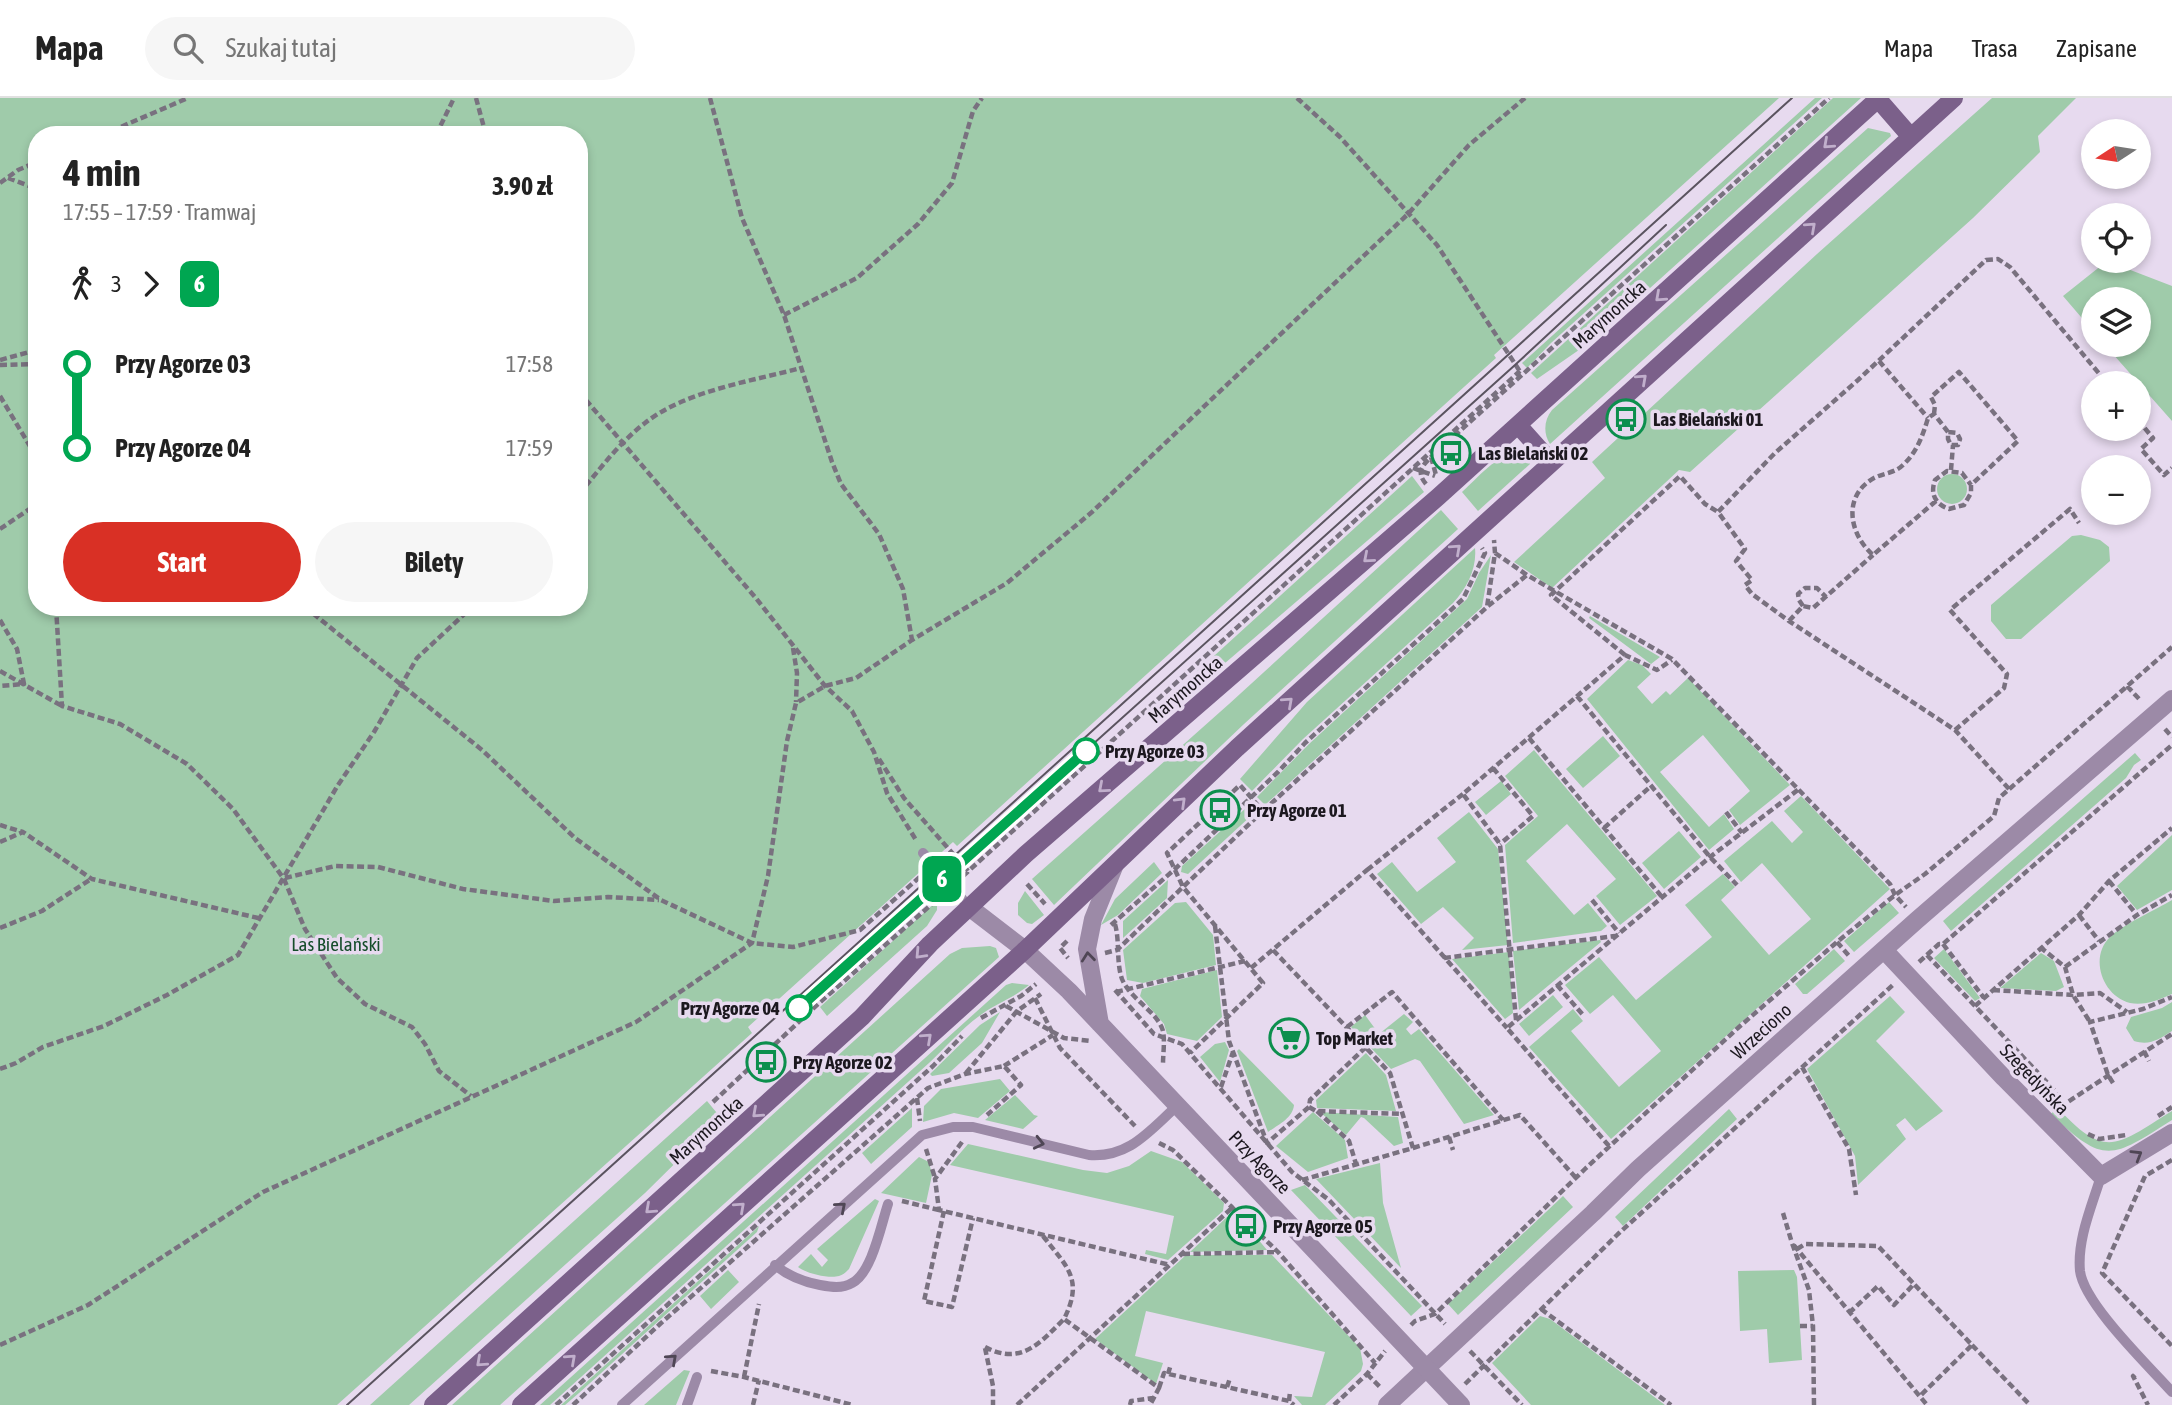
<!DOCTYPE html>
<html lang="pl">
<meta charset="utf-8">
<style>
body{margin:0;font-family:"Asap Condensed",sans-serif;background:#f6f6f6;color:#222;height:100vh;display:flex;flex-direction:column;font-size:26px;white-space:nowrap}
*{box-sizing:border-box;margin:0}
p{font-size:23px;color:#767676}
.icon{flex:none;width:38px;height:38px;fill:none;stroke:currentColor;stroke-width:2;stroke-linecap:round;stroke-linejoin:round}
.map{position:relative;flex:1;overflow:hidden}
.drawer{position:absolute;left:28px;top:28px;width:560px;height:490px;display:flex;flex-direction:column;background:#fff;border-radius:28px;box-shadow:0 4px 10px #0003}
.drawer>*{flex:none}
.badge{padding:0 14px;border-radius:10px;font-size:24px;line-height:46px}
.needle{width:46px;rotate:258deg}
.controls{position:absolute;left:2081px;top:21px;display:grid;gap:14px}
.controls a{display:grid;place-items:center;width:70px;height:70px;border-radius:50%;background:#fff;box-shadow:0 4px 10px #0003;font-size:35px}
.map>.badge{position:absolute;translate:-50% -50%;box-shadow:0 0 0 4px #fff}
.legs{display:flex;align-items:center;gap:10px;height:77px;padding:0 35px;font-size:23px}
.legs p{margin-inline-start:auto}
.head{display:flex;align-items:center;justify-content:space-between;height:119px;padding:0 35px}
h1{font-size:38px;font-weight:700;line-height:52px}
.button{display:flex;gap:14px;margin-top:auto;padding:14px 35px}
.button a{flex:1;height:80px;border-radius:42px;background:#d93025;color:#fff;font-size:28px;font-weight:700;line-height:80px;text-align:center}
.button a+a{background:#f6f6f6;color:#222}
ul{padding:0 35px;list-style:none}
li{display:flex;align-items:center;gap:24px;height:84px;font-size:26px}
li i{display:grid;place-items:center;width:10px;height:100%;margin:0 9px;background:currentColor}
li i::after{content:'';width:18px;height:18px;margin:-9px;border:5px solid;border-radius:50%;background:#fff}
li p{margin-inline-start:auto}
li:first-child i{background:linear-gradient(#0000 50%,currentColor 0)}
li:last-child i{background:linear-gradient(currentColor 50%,#0000 0)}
header{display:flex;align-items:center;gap:42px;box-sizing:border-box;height:98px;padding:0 35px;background:#fff;border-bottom:2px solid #e0e0e0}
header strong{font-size:33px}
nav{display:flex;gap:38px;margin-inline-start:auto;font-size:24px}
.search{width:490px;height:63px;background:#f6f6f6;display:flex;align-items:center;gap:18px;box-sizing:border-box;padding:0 24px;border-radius:38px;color:#767676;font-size:26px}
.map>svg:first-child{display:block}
.green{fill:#9fcbaa;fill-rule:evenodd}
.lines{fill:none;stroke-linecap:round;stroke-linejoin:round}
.path{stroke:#79717f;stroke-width:4.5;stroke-dasharray:7 3.5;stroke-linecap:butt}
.service{stroke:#9c8aa7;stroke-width:10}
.minor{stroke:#9c8aa7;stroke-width:18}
.tertiary{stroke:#9c8aa7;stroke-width:18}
.secondary{stroke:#7b608a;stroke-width:18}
.tram{stroke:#5b5460;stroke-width:2}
.oneway{stroke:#c1afcc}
.oneway2{stroke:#4f4655}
.line-1-casing{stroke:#fff;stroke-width:16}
.line-1{stroke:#00a651;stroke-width:10}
.stop-1-dot{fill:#fff;stroke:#00a651;stroke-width:3.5}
.labels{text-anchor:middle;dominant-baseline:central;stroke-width:7;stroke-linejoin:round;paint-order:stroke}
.street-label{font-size:19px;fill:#1c181f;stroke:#e7daef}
.poi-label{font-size:19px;font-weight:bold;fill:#1c181f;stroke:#e7daef;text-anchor:start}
.stop-label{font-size:19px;font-weight:bold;fill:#1c181f;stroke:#e7daef;text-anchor:start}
.park-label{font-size:19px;fill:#164d2b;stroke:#e7daef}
</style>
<header>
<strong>Mapa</strong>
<div class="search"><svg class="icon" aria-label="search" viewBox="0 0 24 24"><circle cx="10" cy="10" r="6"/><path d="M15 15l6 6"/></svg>Szukaj tutaj</div>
<nav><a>Mapa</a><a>Trasa</a><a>Zapisane</a></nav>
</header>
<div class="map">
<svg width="2172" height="1307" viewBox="0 0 2172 1307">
<rect width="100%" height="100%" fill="#e7daef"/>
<path class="green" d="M0 0H1779L1494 257 1496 260 957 748 953 744 748 929 752 935 337 1307H0ZM37 37H579V509H37Z
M1815 0H1822L1551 245 1527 270 1522 265Z
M1833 0H1861L1589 245 1537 281 1531 275Z
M1992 0H2076L2038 38 2040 54 1973 120 1690 374 1679 372 1552 490 1514 464 1605 380 1592 364 1817 156Z
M1868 30 1890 35 1891 38 1550 346C1543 335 1544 322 1552 312Z
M2107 163 2172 188V323L2105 247H2138V201H2093V233L2063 198Z
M1518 355 1530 362V366L1478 413 1462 394C1478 380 1496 356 1518 355Z
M1937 391a15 15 0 1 1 30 0a15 15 0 1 1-30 0Z
M1412 378 1424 394 1189 596 1182 587Z
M1441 412 1458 431 1244 626 1054 807 1032 781 1229 606Z
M2081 437 2100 442 2109 449 2110 463 2021 541H2006L1991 523V507L2072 438Z
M1475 450C1477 470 1467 490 1453 505L1303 641 1252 693 1240 681 1307 604Z
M1491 457 1482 509 1265 707 1257 699 1309 646 1467 501 1479 475Z
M1590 518 1660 559 1651 566 1589 520Z
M1628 562 1642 567 1651 576 1637 589 1652 606 1666 593 1670 597 1688 580 1790 687 1740 727 1729 712 1750 693 1703 637 1660 674 1709 729 1724 716 1734 731 1709 752 1587 601Z
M1603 638 1620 658 1583 690 1566 671Z
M1534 652 1657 798 1620 827 1596 798 1616 781 1567 726 1526 763 1574 817 1588 805 1607 828 1601 833 1513 845 1505 747 1538 718 1505 678Z
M2135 655 2141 662 2134 667 2126 680 1951 833 1943 823Z
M1501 683 1511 696 1486 717 1475 704Z
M1801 698 1890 791 1611 1041 1529 949 1573 911 1583 923 1571 933 1619 989 1661 953 1613 897 1590 916 1565 887 1599 859 1636 902 1712 839 1685 807 1723 776 1735 789 1721 802 1769 857 1811 821 1762 765 1741 784 1724 763 1772 723 1792 745 1803 734 1784 713Z
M1247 709 1253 716 1188 776 1181 774 1182 768Z
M1469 714 1498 751 1508 847 1462 852 1474 840 1443 809 1421 826 1377 776 1392 764 1417 794 1456 764 1437 740Z
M1679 733 1701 759 1664 791 1642 765Z
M2172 737V792L2137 812 2117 788Z
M1154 764 1162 775 1118 817 1101 827 1115 801Z
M1168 782 1167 800 1123 840V823Z
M1025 793 1044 817 1032 826 1027 825 1018 817V805Z
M2172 802V896C2159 902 2144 908 2130 905 2102 898 2089 859 2110 839 2122 827 2157 811 2172 802Z
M937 803V812L927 828 827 918 820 909Z
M1186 804 1213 837 1216 867 1143 885 1127 882 1123 852 1175 805Z
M1889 804 1899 815 1854 854 1844 843Z
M1600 842 1601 844 1519 912 1513 853Z
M990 848 996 850 999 859 500 1307H452L950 856 962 850Z
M1834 851 1845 863 1807 896H1803L1795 886Z
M1944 851 1980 900 1975 903 1934 860Z
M1509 854 1513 915 1505 921 1452 861Z
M2041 855 2054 863 2064 889 2056 893 2000 890Z
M1217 872 1222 919 1197 943 1167 936 1164 926 1140 898 1142 891Z
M1012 885 1029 887C1015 899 997 905 982 916 962 930 946 949 929 965L550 1307H540L1006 887Z
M1553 897 1563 909 1529 938 1519 926Z
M1890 898 1905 914 1876 943 1943 1013 1916 1033 1905 1020 1896 1027 1906 1041 1858 1087 1855 1058 1807 971Z
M2172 904V933C2159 941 2150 948 2134 943L2126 930 2131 919 2162 910Z
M1000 914 982 945 949 975 932 978 930 976 980 927Z
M1404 916 1413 924 1406 931 1411 937 1419 931 1494 1017 1464 1026 1420 963 1415 961 1391 971 1351 929 1365 917 1379 936Z
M1225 944 1229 952 1220 984 1200 959 1215 946Z
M1239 951 1294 1007C1293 1020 1278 1027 1268 1034L1237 953Z
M1366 955 1386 977 1396 1013 1317 1010 1316 1002Z
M1000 981 1010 993 978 1020 954 1015 923 1024 924 1008 941 991Z
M1015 997 1034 1017 1038 1018 1023 1031 985 1022Z
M707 1003 721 1020 645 1095 409 1307H370Z
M2057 1009C2106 1063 2117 1047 2172 1013V1022C2112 1060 2105 1068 2051 1016Z
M912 1010V1029L871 1066 862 1055Z
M1729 1011 1737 1021 1623 1128 1615 1119Z
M1313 1014 1345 1042 1348 1060 1308 1074 1276 1048Z
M1320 1014 1398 1019 1403 1045 1394 1048 1364 1020 1361 1019 1346 1037Z
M968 1046 1083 1072 1107 1075 1129 1068 1151 1053 1182 1064 1224 1105 1223 1113 1168 1162 1145 1156 1146 1152 1166 1156 1174 1118 950 1067Z
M919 1059 929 1064 932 1077 926 1105 881 1095Z
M1380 1065 1383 1105 1401 1170 1316 1081Z
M1305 1087 1422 1208 1411 1218 1291 1092Z
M1563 1098 1573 1109 1458 1217 1448 1206Z
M875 1101 879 1103 849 1171C846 1174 843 1177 839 1178 829 1181 805 1175 798 1169L811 1156 822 1169 828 1162 817 1151Z
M1236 1118 1238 1121 1235 1126 1251 1143 1257 1140 1267 1152 1190 1154 1227 1119Z
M759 1128 757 1134 579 1295 565 1307H561Z
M1186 1157H1272L1360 1250 1363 1266 1361 1273 1325 1307H1302L1294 1298 1312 1299 1325 1254 1146 1213 1135 1258 1163 1265 1156 1286 1095 1241Z
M728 1172 739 1184 711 1211 700 1198Z
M1794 1172 1797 1179 1802 1262 1769 1265 1767 1231 1740 1233 1738 1173Z
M1540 1218 1550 1221 1665 1307H1531L1492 1265Z
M684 1272 690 1273 676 1307H644Z"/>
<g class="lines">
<path class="path" d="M476 0 486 37
M710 0 742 120 784 217 832 364 841 386 879 436 903 491 912 542
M1297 0 1340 39 1437 147 1521 275
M102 37 188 0
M436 37 454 0
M8 80 37 91
M0 85 18 72 37 64
M784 217 857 180 918 126 952 85 973 13 982 0
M0 262 37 252
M1879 263 1928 320
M0 267 37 266
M579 294 755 499 825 588 852 613 874 654 887 695 916 742
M0 298 37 360
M1934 316 1935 307 1931 299 1959 274 2018 343 1971 387V395L1964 407 1949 411C1935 406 1930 396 1935 382L1947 373 1962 375 1971 387
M2138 322 2153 340 2141 351 2164 377 2172 370
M1431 359 1436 377
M1413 370 1435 378
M1951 372 1953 347
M1426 386C1416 374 1422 368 1431 359L1829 0
M579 396C600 371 619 345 645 325 685 293 752 283 801 270
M1936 403 1873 457C1849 436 1842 398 1874 380 1884 375 1895 375 1903 367 1917 354 1923 337 1928 320L1934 316 1948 334V341L1951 347H1958L1960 341 1957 335 1948 334
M0 431 37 406
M1495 455 1527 477 1672 561 1890 786 1895 797 1906 809
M1488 508 1527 477
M1803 508 1799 502 1798 496 1805 490H1817L1826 499
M56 509 62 608 120 626 187 666 233 711 284 781 305 831 337 880 365 906 412 929 425 946 439 973 471 998
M305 509 482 652 575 740 661 802 752 845 793 849 860 832 922 777
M0 522 17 551 24 586 0 588
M1789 523 1803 508 1813 510 1873 457
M793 550 797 575 796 604
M1625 557 1551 497 1680 378 1705 406 1718 414
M0 573 62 608
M2127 588 2141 603
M1577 598 1710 759 1737 787
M2165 631 2172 639
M1955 632 2004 590 2007 576 1950 512 2070 411 2079 425
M1529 640 1662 799
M879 661 904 700 968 773
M1493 670 1533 718 1500 746
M2009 691 1955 632 1789 523 1752 496 1745 487 1752 482 1736 463 1745 451 1718 414 1775 355 1858 282 1986 162 1998 161 2010 169 2107 285
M1263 713 1487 509 1495 455 1494 442
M1726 714 1742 735
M0 727 23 734
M1604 730 1651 688
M0 744 23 734 92 781 258 820
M1367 772 1463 696
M963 778 1520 273
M285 780 335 768 378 769 463 791 554 803 608 799 659 802
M2109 783 2137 817
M1027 786 1045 806
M1592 802 1619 835
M2079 817 2099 843
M1115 826C1120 844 1116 864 1122 881 1130 901 1158 914 1163 933 1165 943 1163 956 1163 966
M1111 827 1175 771 1278 674 1305 645 1463 501 1485 455 1482 450
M1215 828 1229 943 1267 1045 1309 1009 1310 1002 1366 949
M0 830 42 813 91 781
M1067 843 1060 850 1068 860
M1837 844 1850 859
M1943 846 1984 900
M2040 849 2065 869 2073 897 2090 924
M1273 852 1390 975 1413 1050 1302 1082
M1105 855 1117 852 1183 789 1167 755 1240 687 1263 713 1183 789 1263 885 1190 955
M1927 857 2056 994 2059 1008
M1444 860 1615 838
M1919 864 1939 846H1943L2172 647
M2065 869 2137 817 2172 797
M1251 870 1367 772 1507 930
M1557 887 1583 917
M1115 892 1154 936 1182 946 1292 1074 1329 1102 1445 1226
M1993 892 2073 897 2100 895 2127 914
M1116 894 1245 863
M1035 900 1060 950 1135 1028
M1006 908 1064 940 1091 943
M1975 908 2079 817 2109 783 2172 730
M981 920 1021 898 1036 886
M1516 922 1500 746 1463 696 1625 557 1657 572 1672 562
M1347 929 1392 894 1503 1022
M2144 953 2149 963
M1004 968 1053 937
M1802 969 1849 1051 1856 1097
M0 971 16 965 43 949 104 928 167 897 238 857 338 687 374 634 417 560 472 509
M966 975 1017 913 1041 896
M2113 985 2108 977 2090 924 2143 911 2172 899
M1221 989 1233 954
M917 1000 920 1023
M713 1004 818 906 941 798
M1309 1009 1316 1013 1403 1016
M2060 1009 2172 936
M1317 1013 1349 1043 1356 1066
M2158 1018 2172 1009
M2088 1036 2099 1041 2126 1037
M1449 1039 1453 1052
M962 1044 935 1081 939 1112 1170 1167
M1159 1045 1173 1052 1278 1154 1375 1265
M1609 1048 1507 930 1710 759 1799 691
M1413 1050 1520 1017 1576 1080
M926 1051 935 1080
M2172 1062 2145 1078 2102 1175 2172 1248
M902 1103 939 1112
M944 1113 924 1203 952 1209 973 1120
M1783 1115 1792 1145
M1043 1138C1067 1169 1084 1181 1064 1221L1159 1290 1150 1307
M1797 1151 1805 1146 1878 1148 1914 1186
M1183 1156 1278 1154
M1541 1211 1671 1307
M1849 1215 1878 1188 1894 1207 1914 1186 1972 1247 1920 1298
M1411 1227 1415 1223 1435 1216 1586 1070 1739 929 1837 844 1895 797 1925 776 1994 718 1999 700 2172 549
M1800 1228H1813
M0 1247 88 1207 263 1094 636 924 752 845 768 778 787 643 796 605 825 588 856 580 912 542 1007 485 1092 414 1408 116 1469 47 1525 0
M1972 1247 2030 1307
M985 1249C1021 1268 1040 1245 1064 1221
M985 1250 993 1288V1307
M1470 1253 1522 1307
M711 1273 744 1279 853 1307
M1168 1276 1171 1266
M1367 1276 1381 1290
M744 1279 759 1206
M2135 1280 2133 1278 2148 1307
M1465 1286 1618 1136 1894 886
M1227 1289 1230 1280
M1159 1290 1164 1275 1289 1303 1294 1307
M1289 1303 1290 1294
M556 1307 933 968 962 938
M573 1307 660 1226 928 990 965 976 1004 968 1021 987 987 1017
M753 1307 759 1282
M1017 1307 1234 1108
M1130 1307 1131 1303 1153 1300
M1334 1307 1367 1276 1385 1253
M1814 1307 1813 1228 1809 1192 1792 1145 1927 1307"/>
<path class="service" d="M923 755 969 809
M2101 1078C2092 1108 2077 1141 2080 1173 2084 1206 2149 1268 2172 1294
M775 1167C787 1177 804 1184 820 1187 831 1189 842 1191 852 1185 872 1175 881 1127 888 1106
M622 1307 922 1037 953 1029H973L1089 1057C1129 1060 1149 1033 1177 1008
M687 1307 697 1279"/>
<path class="minor" d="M1884 852 2004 980 2101 1078 2172 1035
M1387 1307 1593 1115 1638 1071 1917 822 2172 601"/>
<path class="tertiary" d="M969 809 1025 852 1069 893 1461 1307
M1100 926 1087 851 1093 821 1114 769"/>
<path class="secondary" d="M1878 1 1911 39
M1518 327 1551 364
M433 1307 862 919 930 846 1026 756 1438 399 1879 0
M521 1307 1025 852 1237 650 1954 0"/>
<path class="tram" d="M955 770 1515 267 1666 127
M347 1307 1792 0"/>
</g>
<defs><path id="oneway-chevron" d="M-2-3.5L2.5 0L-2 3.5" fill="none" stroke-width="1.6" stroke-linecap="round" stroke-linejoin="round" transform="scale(1.75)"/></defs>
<g class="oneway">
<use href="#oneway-chevron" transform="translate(1828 46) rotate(138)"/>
<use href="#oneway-chevron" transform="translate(1811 129) rotate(-42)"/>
<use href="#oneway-chevron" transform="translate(1660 199) rotate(138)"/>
<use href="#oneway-chevron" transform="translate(1642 281) rotate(-42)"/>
<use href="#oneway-chevron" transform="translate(1456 451) rotate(-42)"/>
<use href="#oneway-chevron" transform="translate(1368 460) rotate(139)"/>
<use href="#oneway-chevron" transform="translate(1288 604) rotate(-42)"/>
<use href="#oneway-chevron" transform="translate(1103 690) rotate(139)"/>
<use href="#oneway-chevron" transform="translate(1181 704) rotate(-44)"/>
<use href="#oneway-chevron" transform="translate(920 856) rotate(133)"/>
<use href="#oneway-chevron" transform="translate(927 940) rotate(-42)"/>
<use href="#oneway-chevron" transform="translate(757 1015) rotate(138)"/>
<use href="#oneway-chevron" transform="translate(740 1109) rotate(-42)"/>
<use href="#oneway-chevron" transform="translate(650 1111) rotate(138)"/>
<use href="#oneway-chevron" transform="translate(571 1261) rotate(-42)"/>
<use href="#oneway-chevron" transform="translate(481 1264) rotate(138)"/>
</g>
<g class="oneway2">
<use href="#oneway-chevron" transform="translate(1088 859) rotate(-96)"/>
<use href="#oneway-chevron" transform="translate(1039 1045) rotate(13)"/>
<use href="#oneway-chevron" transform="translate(2137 1057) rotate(-31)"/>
<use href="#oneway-chevron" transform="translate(841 1109) rotate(-41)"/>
<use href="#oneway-chevron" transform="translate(672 1261) rotate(-42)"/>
</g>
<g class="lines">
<g class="line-1-casing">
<path id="line-1" d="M799 910 1086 653"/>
</g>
<use href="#line-1" class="line-1"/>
</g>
<defs>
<g id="bus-ring" transform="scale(2.0125)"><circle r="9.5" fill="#e7daef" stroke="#0c8f4d" stroke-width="1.5"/><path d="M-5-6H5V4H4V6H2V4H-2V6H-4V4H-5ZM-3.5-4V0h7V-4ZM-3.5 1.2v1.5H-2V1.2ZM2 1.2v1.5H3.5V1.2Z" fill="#0c8f4d"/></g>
<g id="supermarket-ring" transform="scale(2.0125)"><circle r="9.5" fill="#e7daef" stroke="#0c8f4d" stroke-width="1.5"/><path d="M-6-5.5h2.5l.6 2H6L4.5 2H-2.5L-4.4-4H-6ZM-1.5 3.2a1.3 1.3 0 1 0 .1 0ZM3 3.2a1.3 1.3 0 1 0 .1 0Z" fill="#0c8f4d"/></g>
</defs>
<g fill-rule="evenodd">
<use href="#bus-ring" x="1626" y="321"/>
<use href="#bus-ring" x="1451" y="355"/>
<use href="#bus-ring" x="1220" y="712"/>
<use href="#supermarket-ring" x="1289" y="940"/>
<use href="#bus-ring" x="766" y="964"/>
<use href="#bus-ring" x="1246" y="1128"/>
</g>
<g class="stop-1-dot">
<circle cx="1086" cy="653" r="12"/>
<circle cx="799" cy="910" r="12"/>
</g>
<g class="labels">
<g class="street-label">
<text transform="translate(1609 216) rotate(-42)">Marymoncka</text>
<text transform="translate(1185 591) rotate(-41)">Marymoncka</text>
<text transform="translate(1761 933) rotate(-42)">Wrzeciono</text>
<text transform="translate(2035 981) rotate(46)">Szegedyńska</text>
<text transform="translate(706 1032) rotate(-42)">Marymoncka</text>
<text transform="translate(1260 1064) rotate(46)">Przy Agorze</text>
</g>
<g class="poi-label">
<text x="1653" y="321">Las Bielański 01</text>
<text x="1478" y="355">Las Bielański 02</text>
<text x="1247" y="712">Przy Agorze 01</text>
<text x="1316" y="940">Top Market</text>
<text x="793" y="964">Przy Agorze 02</text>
<text x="1273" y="1128">Przy Agorze 05</text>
</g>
<g class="stop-label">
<text x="1105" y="653">Przy Agorze 03</text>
<text x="780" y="910" text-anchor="end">Przy Agorze 04</text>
</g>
<g class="park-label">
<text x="336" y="846">Las Bielański</text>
</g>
</g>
</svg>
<div class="controls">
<a><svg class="needle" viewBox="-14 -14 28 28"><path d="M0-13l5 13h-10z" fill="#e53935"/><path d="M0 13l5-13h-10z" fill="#767676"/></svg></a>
<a><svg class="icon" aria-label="locate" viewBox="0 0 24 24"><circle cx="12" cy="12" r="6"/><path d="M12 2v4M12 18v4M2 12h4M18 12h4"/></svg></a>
<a><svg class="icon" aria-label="layers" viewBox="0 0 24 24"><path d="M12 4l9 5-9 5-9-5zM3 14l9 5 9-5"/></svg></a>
<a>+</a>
<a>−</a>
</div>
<b class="badge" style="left:942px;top:781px;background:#00a651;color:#fff">6</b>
<section class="drawer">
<div class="head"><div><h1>4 min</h1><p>17:55 – 17:59 · Tramwaj</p></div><b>3.90 zł</b></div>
<div class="legs"><svg class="icon" aria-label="walk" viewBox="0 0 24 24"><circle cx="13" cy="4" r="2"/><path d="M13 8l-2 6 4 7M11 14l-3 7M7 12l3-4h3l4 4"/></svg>3<svg class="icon" aria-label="forward" viewBox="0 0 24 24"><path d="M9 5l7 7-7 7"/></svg><b class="badge" style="background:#00a651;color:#fff">6</b></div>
<ul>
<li><i style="color:#00a651"></i><b>Przy Agorze 03</b><p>17:58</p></li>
<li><i style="color:#00a651"></i><b>Przy Agorze 04</b><p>17:59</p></li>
</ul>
<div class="button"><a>Start</a><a>Bilety</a></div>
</section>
</div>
